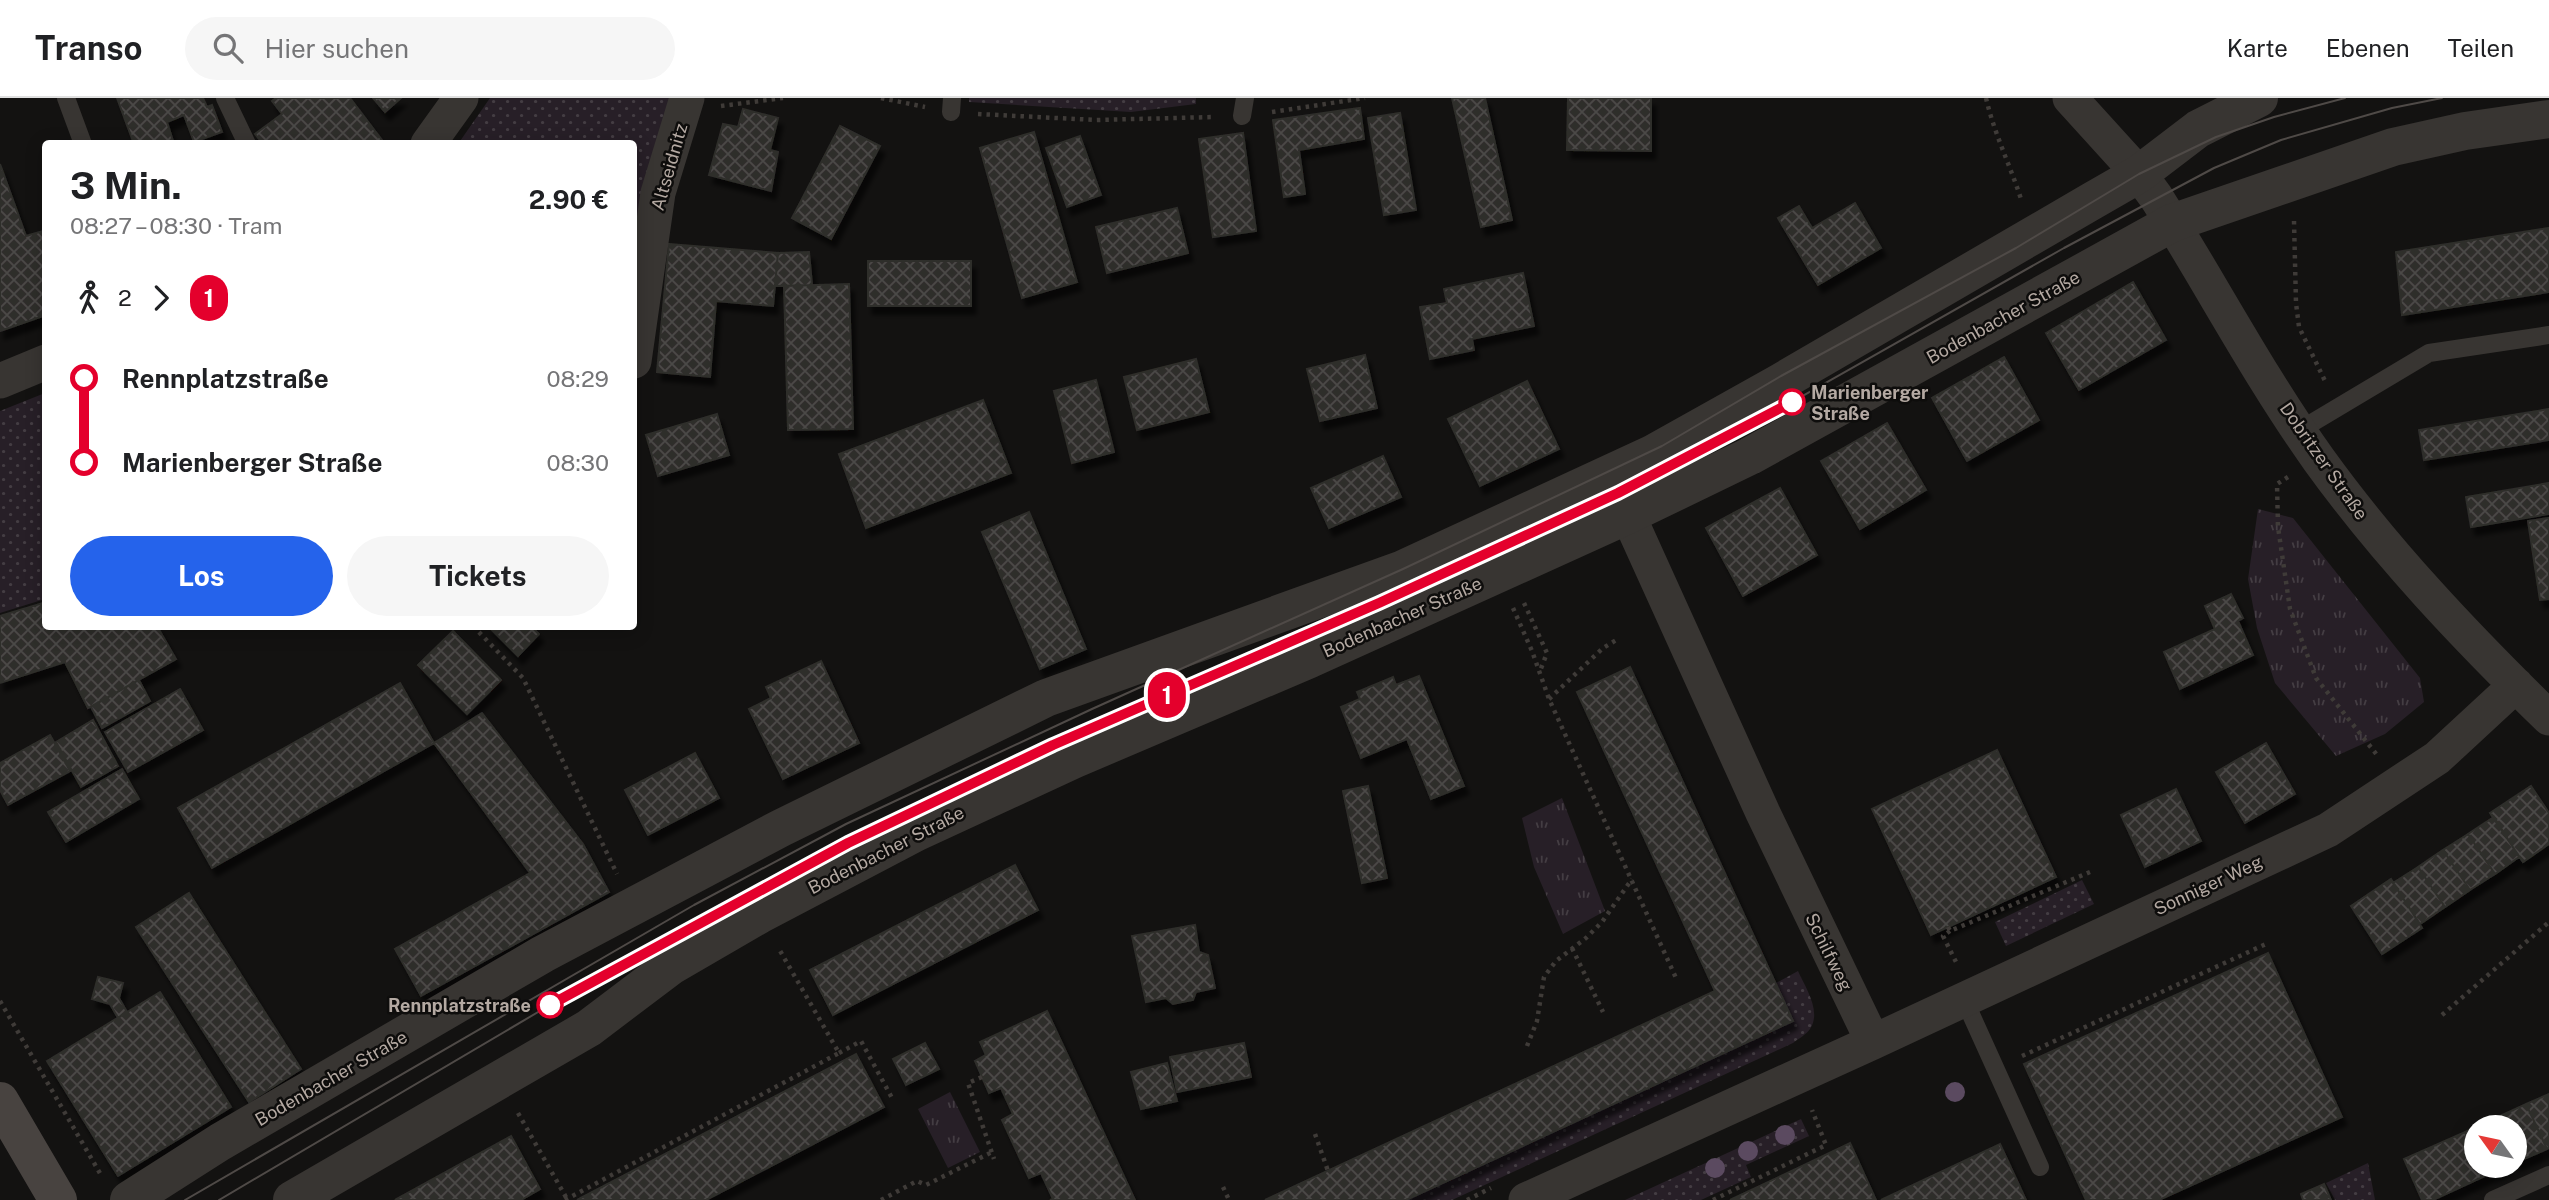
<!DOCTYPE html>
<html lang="de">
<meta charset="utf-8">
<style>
body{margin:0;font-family:"Public Sans",sans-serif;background:#f6f6f6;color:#202124;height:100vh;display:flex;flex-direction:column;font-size:26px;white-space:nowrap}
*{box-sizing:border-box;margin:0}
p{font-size:23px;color:#757577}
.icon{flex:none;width:38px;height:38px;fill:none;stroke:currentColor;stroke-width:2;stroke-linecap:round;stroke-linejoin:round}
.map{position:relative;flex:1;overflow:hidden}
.details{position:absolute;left:42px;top:42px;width:595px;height:490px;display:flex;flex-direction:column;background:#fff;border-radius:7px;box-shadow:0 4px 18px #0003}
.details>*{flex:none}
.badge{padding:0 14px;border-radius:23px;font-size:24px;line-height:46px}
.needle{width:46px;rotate:303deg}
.fabs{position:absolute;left:2464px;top:1017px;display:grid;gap:14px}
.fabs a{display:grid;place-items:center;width:63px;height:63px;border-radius:50%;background:#fff;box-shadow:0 4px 18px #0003;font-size:35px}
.map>.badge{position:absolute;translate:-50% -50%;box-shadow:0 0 0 4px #fff}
.legs{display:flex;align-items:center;gap:10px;height:77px;padding:0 28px;font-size:23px}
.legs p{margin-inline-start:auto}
.summary{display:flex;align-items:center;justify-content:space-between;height:119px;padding:0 28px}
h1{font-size:38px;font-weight:700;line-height:52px}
.button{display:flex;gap:14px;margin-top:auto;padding:14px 28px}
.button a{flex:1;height:80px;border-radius:42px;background:#2563eb;color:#fff;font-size:28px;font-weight:700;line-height:80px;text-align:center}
.button a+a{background:#f6f6f6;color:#202124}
ul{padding:0 28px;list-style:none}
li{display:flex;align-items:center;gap:24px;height:84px;font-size:26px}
li i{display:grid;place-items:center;width:10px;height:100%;margin:0 9px;background:currentColor}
li i::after{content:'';width:18px;height:18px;margin:-9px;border:5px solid;border-radius:50%;background:#fff}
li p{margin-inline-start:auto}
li:first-child i{background:linear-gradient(#0000 50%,currentColor 0)}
li:last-child i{background:linear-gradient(currentColor 50%,#0000 0)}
header{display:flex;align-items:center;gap:42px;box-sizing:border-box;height:98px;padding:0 35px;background:#fff;border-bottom:2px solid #e0e0e0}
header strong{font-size:33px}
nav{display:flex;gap:38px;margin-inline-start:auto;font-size:24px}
.search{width:490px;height:63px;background:#f6f6f6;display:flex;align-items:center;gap:18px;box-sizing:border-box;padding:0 24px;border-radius:38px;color:#757577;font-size:26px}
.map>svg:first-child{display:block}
.grass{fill:url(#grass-dots)}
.park{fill:url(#park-tufts)}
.building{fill:url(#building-cross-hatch);stroke:#2f2e2b;stroke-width:2;filter:url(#shadow)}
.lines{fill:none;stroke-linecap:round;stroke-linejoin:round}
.path{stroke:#3f3b38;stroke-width:4.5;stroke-dasharray:3.5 5;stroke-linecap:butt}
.service{stroke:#383532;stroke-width:18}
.minor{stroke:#383532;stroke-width:35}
.tertiary{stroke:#383532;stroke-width:38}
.secondary{stroke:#484340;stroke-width:38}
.tram{stroke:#4f4a47;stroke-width:2}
.tree{fill:#5b4a60}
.line-1-casing{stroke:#fff;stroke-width:16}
.line-1{stroke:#e4002c;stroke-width:10}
.stop-1-dot{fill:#fff;stroke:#e4002c;stroke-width:3.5}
.labels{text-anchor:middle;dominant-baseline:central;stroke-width:5;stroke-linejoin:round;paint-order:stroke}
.street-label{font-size:18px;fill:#b4a9a2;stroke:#0e0d0c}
.stop-label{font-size:18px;font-weight:bold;fill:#b4a9a2;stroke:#0e0d0c;text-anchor:start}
</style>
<header>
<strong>Transo</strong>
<div class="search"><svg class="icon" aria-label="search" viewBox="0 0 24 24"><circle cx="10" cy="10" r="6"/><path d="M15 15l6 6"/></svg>Hier suchen</div>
<nav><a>Karte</a><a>Ebenen</a><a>Teilen</a></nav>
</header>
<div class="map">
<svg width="2549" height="1102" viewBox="0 0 2549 1102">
<defs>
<pattern id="grass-dots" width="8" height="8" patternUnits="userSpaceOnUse" patternTransform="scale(1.75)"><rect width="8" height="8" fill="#271f27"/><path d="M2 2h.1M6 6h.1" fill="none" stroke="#443d43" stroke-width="1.8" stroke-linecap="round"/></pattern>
<pattern id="park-tufts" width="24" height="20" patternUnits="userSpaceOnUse" patternTransform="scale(1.75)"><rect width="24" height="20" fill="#271f27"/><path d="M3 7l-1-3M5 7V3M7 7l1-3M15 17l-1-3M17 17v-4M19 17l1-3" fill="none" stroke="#443d43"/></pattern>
<pattern id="building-cross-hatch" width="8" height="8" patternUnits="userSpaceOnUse" patternTransform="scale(1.75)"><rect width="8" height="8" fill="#2f2e2c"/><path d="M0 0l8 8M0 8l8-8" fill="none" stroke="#4b4947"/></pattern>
<filter id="shadow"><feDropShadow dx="4.5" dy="8" stdDeviation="2" flood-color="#0009"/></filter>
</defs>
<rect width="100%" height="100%" fill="#131211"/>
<path class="grass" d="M490 0H678L634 167V46H458Z
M969 0H1196V6L1131 14 969 4Z
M45 295V501L0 515V313Z
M2082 782 2094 806 2006 848 1995 824Z
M1798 873C1805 889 1822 913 1810 931 1807 936 1798 941 1793 945L1452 1102H1407L1793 923 1776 885Z
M1801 1021 1809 1038 1746 1067 1751 1079 1701 1102H1625Z
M2368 1065 2375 1102H2335L2326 1085Z"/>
<path class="park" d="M2258 411 2293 420 2420 580 2424 604 2385 636 2336 658 2275 585 2257 530 2248 481Z
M1562 700 1605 813 1563 836 1534 769 1522 720Z
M950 994 980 1054 948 1070 918 1011Z"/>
<path class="building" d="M117 0H203L207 9 212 7 222 34 194 44 184 17 167 24 174 46H134Z
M276 0H350L382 42 377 46H263L255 36 282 16 272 3Z
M373 0H401L385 14Z
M1452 0H1485L1512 122 1481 129Z
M1568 0H1651V53L1567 52Z
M1360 10 1364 41 1299 52 1305 96 1284 99 1273 22Z
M743 11 778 20 770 52 778 54 771 93 709 77 723 26 738 29Z
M1400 15 1416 112 1384 117 1368 20Z
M840 28 880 48 831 141 792 120Z
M1034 34 1077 184 1022 200 980 50Z
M1243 35 1256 133 1213 139 1199 41Z
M1080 38 1101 97 1067 109 1046 50Z
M0 66 26 138 46 132V217L0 233Z
M1855 105 1881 150 1818 187 1778 120 1799 108 1812 130Z
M1177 110 1188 155 1107 175 1096 129Z
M2549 130V194L2402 217 2396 154Z
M669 146 778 155 773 208 716 203 710 279 657 274Z
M809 154 812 187 775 188 778 155Z
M868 163H971V208H868Z
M1523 175 1534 228 1472 241 1474 252 1430 261 1420 209 1447 205 1444 191Z
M2133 184 2166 242 2079 292 2046 235Z
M849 186 853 331 788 332 784 188Z
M1365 257 1377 310 1320 323 1307 271Z
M2004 259 2039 322 1967 363 1932 300Z
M1196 261 1209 314 1137 332 1124 279Z
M1096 282 1114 354 1072 365 1054 293Z
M1527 283 1559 351 1480 388 1448 321Z
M983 302 1011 375 866 430 839 356Z
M2549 311V342L2424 362 2419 332Z
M717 316 729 357 658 378 646 337Z
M1887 325 1926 392 1860 431 1821 363Z
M1383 358 1401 399 1329 430 1311 390Z
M2549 385V416L2471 429 2466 399Z
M1780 390 1817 457 1743 498 1706 430Z
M1029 414 1086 551 1040 571 982 434Z
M2549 420V501L2540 502 2528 423Z
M2231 496 2243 520 2238 523 2253 557 2180 591 2164 554 2215 531 2205 508Z
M46 504V528H157L176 561 88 610 65 564 0 585V518Z
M488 528H531L539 536 518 558Z
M453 533 501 582 467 616 418 567Z
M821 563 859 645 783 681 749 611 771 600 766 589Z
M1630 569 1793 923 1406 1102H1265L1715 893 1577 594Z
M1419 578 1464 688 1431 701 1407 641 1361 660 1341 609 1360 601 1357 594 1393 579 1396 587Z
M139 582 150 603 102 630 91 609Z
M400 585 434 645 212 770 178 710Z
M180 591 203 632 128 674 105 634Z
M482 615 583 746 609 794 421 898 395 851 530 775 434 645Z
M93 622 118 668 81 689 56 644Z
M50 637 70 673 8 707 0 692V665Z
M2266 645 2295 696 2245 725 2216 674Z
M1997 652 2056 779 1931 837 1872 711Z
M695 655 719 700 648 737 625 692Z
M122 671 139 701 66 744 48 714Z
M1368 688 1387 780 1362 785 1343 693Z
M2531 688 2549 715V746L2523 764 2490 715Z
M2176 691 2201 743 2145 769 2121 717Z
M2494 719 2519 759 2495 776 2468 736Z
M2468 736 2495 776 2470 792 2443 752Z
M2443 752 2470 792 2445 809 2418 769Z
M1015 767 1038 812 833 917 810 872Z
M2418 769 2445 809 2420 826 2393 785Z
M2391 781 2422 830 2382 856 2351 808Z
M189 795 301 971 249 1004 136 829Z
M1195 827 1199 854 1208 857 1215 890 1196 894 1193 902 1173 906 1166 900 1146 904 1132 838Z
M2268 855 2342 1019 2159 1102H2086L2024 966Z
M98 879 123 885 119 900 127 914 118 920 110 906 92 901Z
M160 894 231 1009 118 1078 47 963Z
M1047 913 1135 1102H1050L1053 1101 1041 1075 1029 1080 1002 1022 1013 1016 1001 990 989 995 975 963 986 957 980 944Z
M925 945 939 971 906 987 893 961Z
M1244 945 1251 979 1177 994 1170 959Z
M856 956 884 1009 706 1102H577Z
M1167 965 1177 1003 1141 1011 1131 974Z
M2549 996V1050L2547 1051 2526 1006Z
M2526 1006 2547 1051 2515 1065V1029H2476V1059L2465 1034Z
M2465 1034 2476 1059V1068H2480L2485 1078 2433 1102H2422L2404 1061Z
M511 1038 540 1091 521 1102H395Z
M1850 1045 1876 1102H1730L1819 1060Z
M2000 1046 2026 1102H1881Z
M2480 1068H2509L2485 1078Z
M2324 1086 2331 1102H2303L2301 1096Z"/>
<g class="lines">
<path class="path" d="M881 0 925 9
M1986 0C1994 35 2010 67 2021 101
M721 8 783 0
M1272 14 1365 0
M978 16 1096 22 1214 19
M2294 123 2296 205 2299 229 2325 283
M2288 379 2277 386 2278 429 2290 511 2316 580 2377 657
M1524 505 1547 555 1540 573
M1513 510 1532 553 1549 601 1676 880
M473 528 523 580 617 776
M1549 601 1603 550 1618 541
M1948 829 1950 833 2090 774
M1950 833 1943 838 1957 866
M1572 850 1603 914
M0 903 101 1077
M2442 917 2549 824
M1527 948 1537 923 1544 879 1556 863 1586 840 1602 824 1632 781
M839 955 861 943 892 1000
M2022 958 2266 846
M982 979 968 985 994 1061
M518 1015 567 1101
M1315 1036 1328 1073
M1223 1089 1229 1102
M565 1102 839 955 779 851
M881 1102 917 1083 926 1087 992 1054
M1467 1102 1491 1090
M1713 1102 1826 1047 1812 1012"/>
<path class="service" d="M66 0 83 46
M225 0 247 46
M951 14 952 0
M1242 18 1245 0
M2300 332 2429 255 2549 237
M1964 901 2040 1069
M2493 1102 2549 1077"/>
<path class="minor" d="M2070 0 2139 76 2156 99C2211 186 2259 278 2319 362 2386 455 2467 540 2549 620
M428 46 461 0
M634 263 658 95 687 0
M0 283 46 264
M1628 417 1763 715 1873 944
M1526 1102 1873 944 2328 732 2437 660 2516 587"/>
<path class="tertiary" d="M129 1102 220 1044 543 856 781 730 1046 600 1403 471 1652 356 1779 285 2092 103 2139 76 2198 31 2259 0
M292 1102 589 930 671 868 759 817 917 734 1075 661 1310 561 1628 417 1750 358 2172 125 2393 49 2465 33 2549 21"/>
<path class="secondary" d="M0 1003 58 1102"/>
<path class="tram" d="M185 1102 694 807 846 726 1092 611 1403 471 1662 348 1781 278 2016 150 2139 76 2216 39 2274 19 2345 0
M219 1102 550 907 848 745 1053 647 1379 505 1618 395 1769 317 2064 150 2214 70 2281 42 2392 10 2442 0"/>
</g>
<g class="tree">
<circle cx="1955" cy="994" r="10"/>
<circle cx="1785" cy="1037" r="10"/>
<circle cx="1748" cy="1053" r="10"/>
<circle cx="1715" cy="1070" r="10"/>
</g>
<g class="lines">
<g class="line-1-casing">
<path id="line-1" d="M550 907 848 745 1053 647 1379 505 1618 395 1792 304"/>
</g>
<use href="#line-1" class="line-1"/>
</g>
<g class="stop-1-dot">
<circle cx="1792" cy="304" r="12"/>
<circle cx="550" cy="907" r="12"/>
</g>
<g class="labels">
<g class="street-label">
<text transform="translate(669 69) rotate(-74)">Altseidnitz</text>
<text transform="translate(2003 219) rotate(-29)">Bodenbacher Straße</text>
<text transform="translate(2324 363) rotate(55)">Dobritzer Straße</text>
<text transform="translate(1402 519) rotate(-24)">Bodenbacher Straße</text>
<text transform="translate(886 752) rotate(-27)">Bodenbacher Straße</text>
<text transform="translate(2208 787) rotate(-25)">Sonniger Weg</text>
<text transform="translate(1829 854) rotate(64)">Schilfweg</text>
<text transform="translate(331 980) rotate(-30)">Bodenbacher Straße</text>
</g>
<g class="stop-label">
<text x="1811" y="294">Marienberger<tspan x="1811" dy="21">Straße</tspan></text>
<text x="531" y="907" text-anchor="end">Rennplatzstraße</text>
</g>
</g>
</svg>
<div class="fabs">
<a><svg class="needle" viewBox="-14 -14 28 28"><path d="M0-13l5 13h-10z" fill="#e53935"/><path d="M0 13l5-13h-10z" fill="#757577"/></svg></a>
</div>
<b class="badge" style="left:1167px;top:597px;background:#e4002c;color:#fff">1</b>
<section class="details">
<div class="summary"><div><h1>3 Min.</h1><p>08:27 – 08:30 · Tram</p></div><b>2.90 €</b></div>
<div class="legs"><svg class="icon" aria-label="walk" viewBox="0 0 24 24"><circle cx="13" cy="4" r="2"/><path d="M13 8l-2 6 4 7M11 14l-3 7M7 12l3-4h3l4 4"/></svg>2<svg class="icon" aria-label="forward" viewBox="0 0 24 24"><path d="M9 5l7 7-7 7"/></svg><b class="badge" style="background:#e4002c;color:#fff">1</b></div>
<ul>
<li><i style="color:#e4002c"></i><b>Rennplatzstraße</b><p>08:29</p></li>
<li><i style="color:#e4002c"></i><b>Marienberger Straße</b><p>08:30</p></li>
</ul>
<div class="button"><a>Los</a><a>Tickets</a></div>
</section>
</div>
